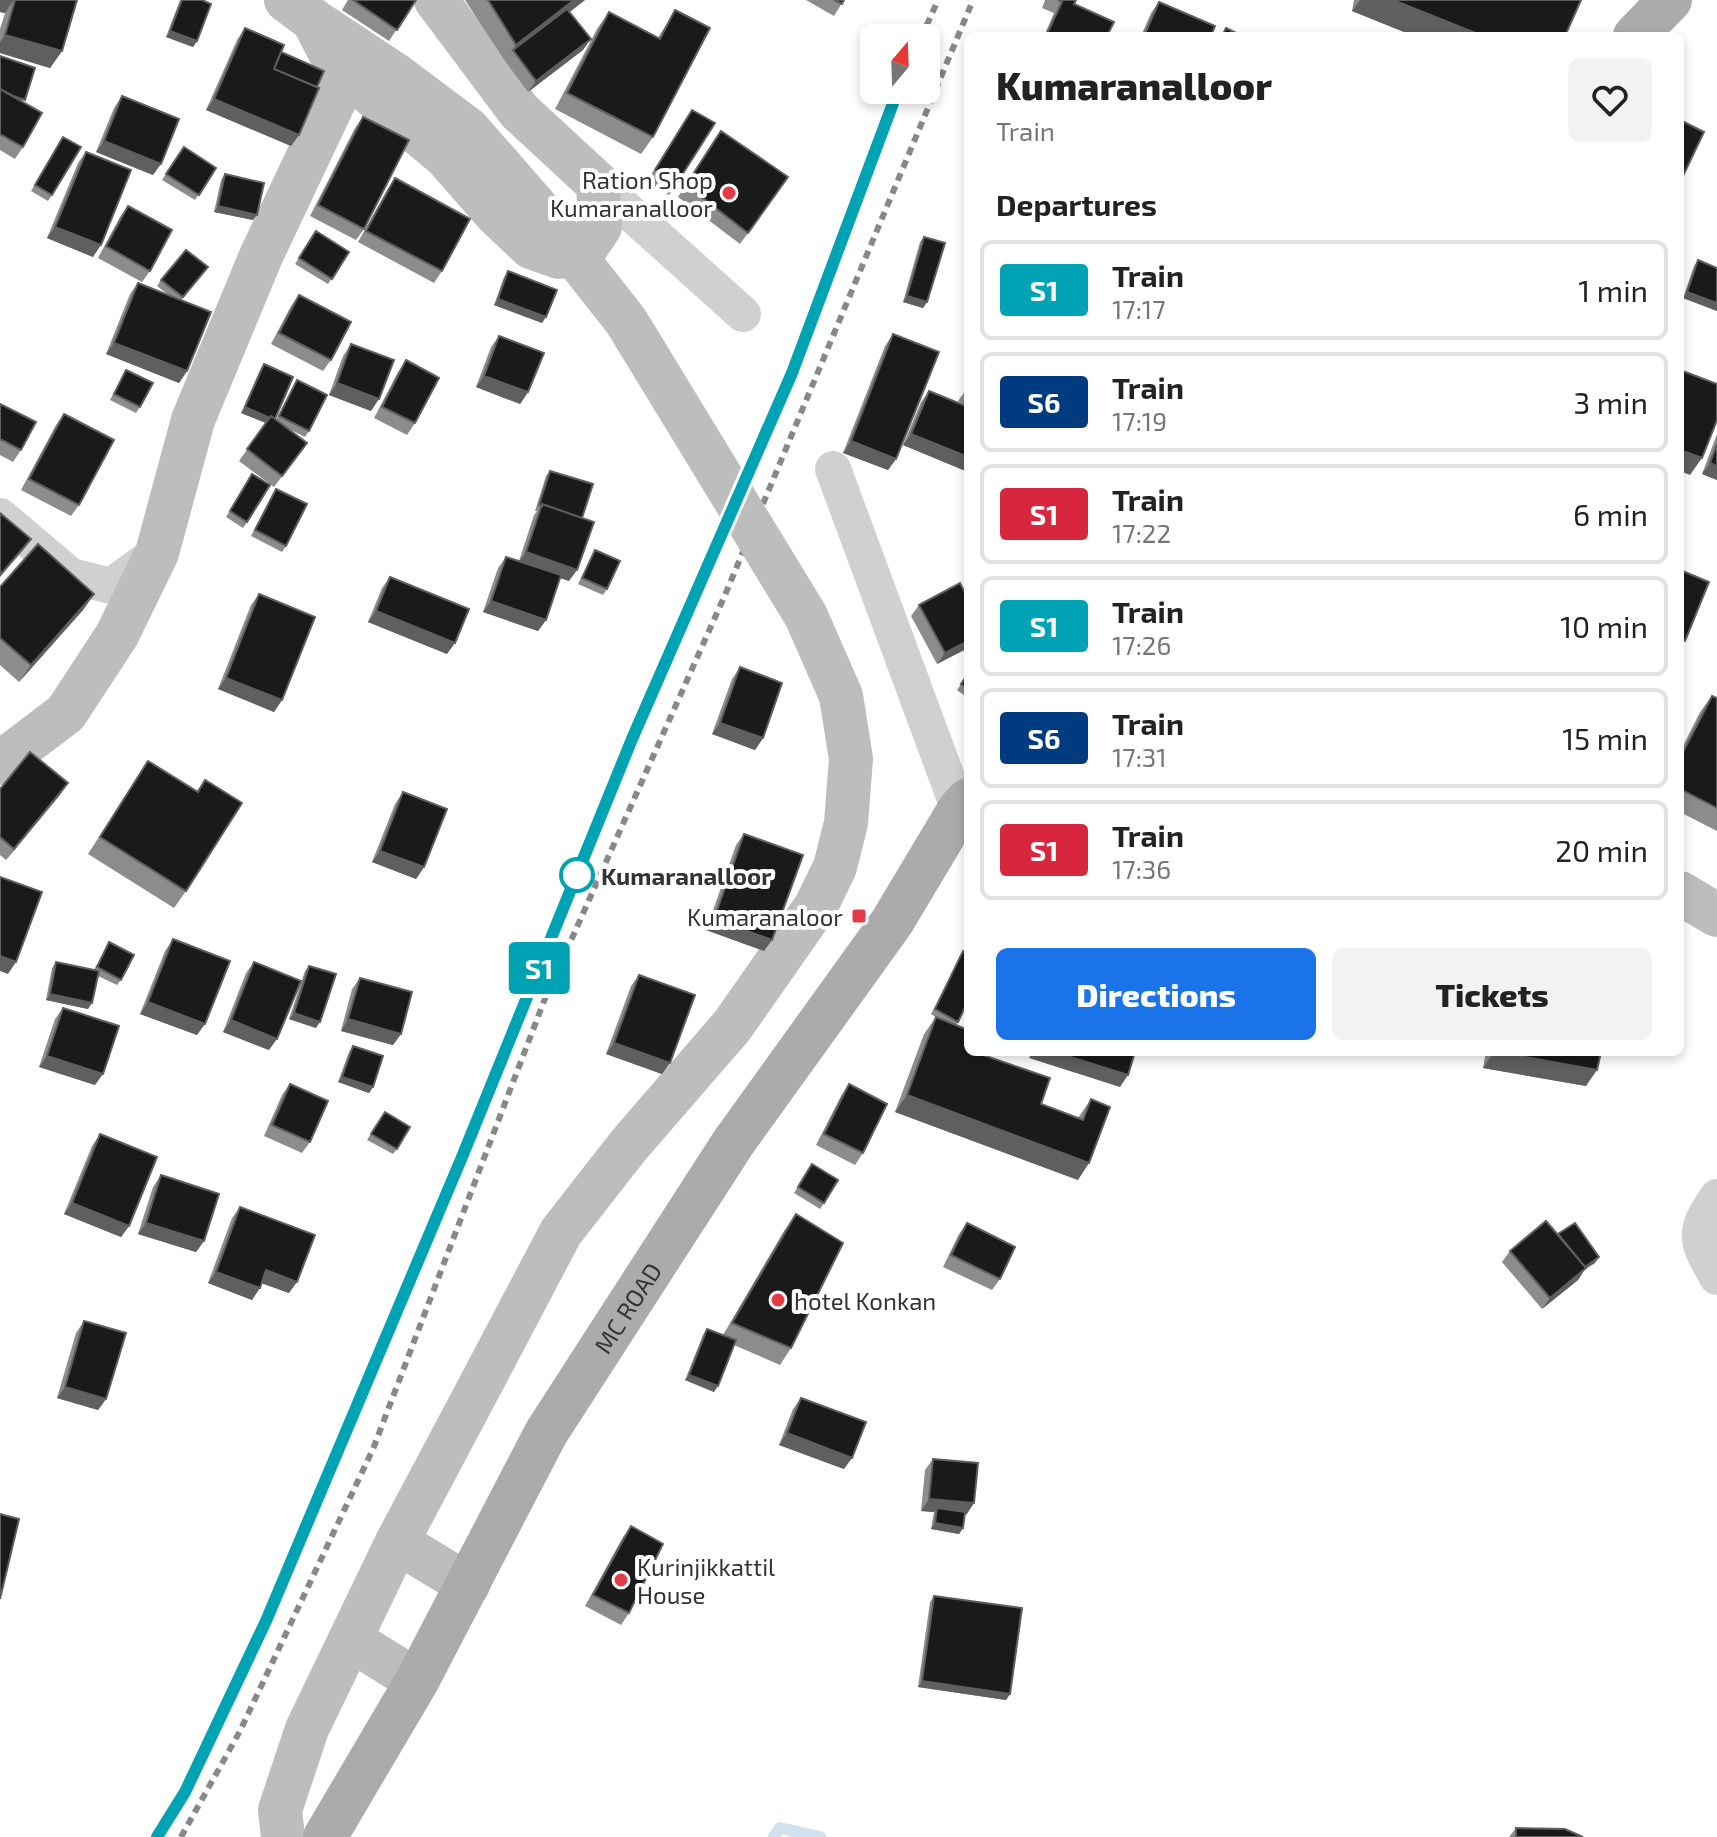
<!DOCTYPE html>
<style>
body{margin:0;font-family:"Exo 2",sans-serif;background:#f2f2f2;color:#222;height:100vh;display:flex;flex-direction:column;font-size:30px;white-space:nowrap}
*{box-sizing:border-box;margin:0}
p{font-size:26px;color:#767676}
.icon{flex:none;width:44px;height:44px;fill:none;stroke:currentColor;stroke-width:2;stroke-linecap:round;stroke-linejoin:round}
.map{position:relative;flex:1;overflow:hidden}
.sheet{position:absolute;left:964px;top:32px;width:720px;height:1024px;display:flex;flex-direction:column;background:#fff;border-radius:12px;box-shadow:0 4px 12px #0003}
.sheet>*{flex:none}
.badge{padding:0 16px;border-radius:6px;font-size:28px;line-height:52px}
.needle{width:52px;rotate:19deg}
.tools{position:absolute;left:860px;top:24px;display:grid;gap:16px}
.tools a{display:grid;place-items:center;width:80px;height:80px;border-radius:12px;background:#fff;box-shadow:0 4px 12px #0003;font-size:40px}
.map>.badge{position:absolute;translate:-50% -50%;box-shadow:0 0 0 4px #fff}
h2{padding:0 32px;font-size:30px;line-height:72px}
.round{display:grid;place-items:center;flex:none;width:84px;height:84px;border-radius:12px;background:#f2f2f2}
.summary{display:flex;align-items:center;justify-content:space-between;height:136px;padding:0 32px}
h1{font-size:38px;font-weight:800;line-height:60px}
.cta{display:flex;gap:16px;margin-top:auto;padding:16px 32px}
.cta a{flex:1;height:92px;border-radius:12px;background:#1a73e8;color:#fff;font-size:32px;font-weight:800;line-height:92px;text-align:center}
.cta a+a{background:#f2f2f2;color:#222}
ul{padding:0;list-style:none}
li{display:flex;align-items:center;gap:24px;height:100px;margin:0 16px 12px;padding:0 16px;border:4px solid #e0e0e0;border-radius:12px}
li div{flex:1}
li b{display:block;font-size:30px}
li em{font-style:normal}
li .badge{min-width:88px;font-weight:700;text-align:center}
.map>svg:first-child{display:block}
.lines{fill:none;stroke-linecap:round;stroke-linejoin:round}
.stream{stroke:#cfe2ee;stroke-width:12}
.street{stroke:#d0d0d0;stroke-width:36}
.secondary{stroke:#bdbdbd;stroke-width:44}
.primary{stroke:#ababab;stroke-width:44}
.rail{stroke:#888;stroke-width:6;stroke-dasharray:8 6;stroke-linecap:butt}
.secondary-bridge{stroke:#bdbdbd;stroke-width:44}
.wall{fill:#8c8c8c}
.shaded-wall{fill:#5f5f5f}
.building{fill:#1a1a1a;stroke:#5f5f5f;stroke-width:2}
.line-casing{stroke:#fff;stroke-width:18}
.line{stroke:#00a3b4;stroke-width:12}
.poi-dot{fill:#e63946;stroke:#fff;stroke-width:3}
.stop-dot{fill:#fff;stroke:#00a3b4;stroke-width:4}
.labels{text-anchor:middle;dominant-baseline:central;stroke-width:8;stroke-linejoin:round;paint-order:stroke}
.poi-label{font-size:24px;fill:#333;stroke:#fff;text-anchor:end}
.stop-label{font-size:24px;font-weight:bold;fill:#333;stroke:#fff;text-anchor:start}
.street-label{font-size:24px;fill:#333;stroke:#fff}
</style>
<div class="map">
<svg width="1717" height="1837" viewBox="0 0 1717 1837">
<rect width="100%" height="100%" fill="#fff"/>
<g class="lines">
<path class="stream" d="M774 1837 780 1828 820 1837"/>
<path class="street" d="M598 184 743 314
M833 469 959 810
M0 516 71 576 111 586 157 553
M1717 1197C1692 1234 1696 1240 1717 1277"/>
<path class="secondary" d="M286 0 313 20 329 51 347 74 446 157 496 214 531 247 559 257 583 252 600 227 598 184 519 111 436 0
M0 763 66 713 117 635 157 553 193 420 261 256 347 74
M1680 893 1717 915
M397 1542 468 1585
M351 1640 417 1681
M283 1837 280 1810 307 1729 397 1542 482 1382"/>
<g class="primary">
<path d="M1635 36 1670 0"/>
<path id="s1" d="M325 1837 417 1681 546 1433 733 1143 892 922 959 810 968 800"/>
</g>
<path class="rail" d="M921 38 938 0
M157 1837 185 1792 253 1650 462 1157 632 739 792 373 898 90
M181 1837 240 1731 373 1449 544 1001 725 595 973 0"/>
<path class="secondary-bridge" d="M313 20 396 75 468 129 537 208 626 321 806 616 841 696 851 759 846 823 835 867 816 906 732 1026 629 1145 561 1232 482 1382"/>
</g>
<path class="wall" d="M0 0H77L62 51 50 68 0 53V29L5 13 0 12Z
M180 0H202L197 41 193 47 166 37Z
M348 0H416L389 41 342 10Z
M465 0H585L570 12 583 50 528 92 505 61Z
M806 0H844L834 16Z
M1045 0H1076L1074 4 1107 36H1044L1054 13 1042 8Z
M1354 0H1581L1565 36H1414L1352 11Z
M1159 2 1211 36H1141L1151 13Z
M675 10 653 137 641 154 555 109 597 29 609 12 658 38Z
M245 28 281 52 299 135 291 146 206 110 237 40Z
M0 56 23 102V147L15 159 0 150Z
M122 96 153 175 96 152 114 108Z
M692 110 677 183 669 195 647 181Z
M363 117 364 229 356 240 310 216 355 128Z
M721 131 788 177 740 244 678 197Z
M59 143 52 195 48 201 31 191Z
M184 147 216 168 195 200 162 180Z
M86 152 93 257 47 238 78 163Z
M225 174 253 220 214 212 221 180Z
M395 178 442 271 434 283 358 242 387 190Z
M128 206 150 271 142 282 98 258 120 217Z
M316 231 349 252 328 284 295 264Z
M924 237 927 302 923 308 903 302 920 242Z
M1698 260 1717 268V311L1683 298 1694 266Z
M208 267 181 300 187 371 179 383 106 354 130 294 138 283 170 296 157 286 161 280Z
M508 271 542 323 494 305 504 277Z
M299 295 331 360 323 371 271 344 291 306Z
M893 334 896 459 888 470 843 453 885 346Z
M499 336 528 392 520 404 476 387 491 347Z
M351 344 371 411 329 395 343 356Z
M406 360 415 423 407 435 374 418 398 372Z
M264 364 275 419 276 420 297 380 309 431 305 437 287 428 307 443 274 487 239 461 266 423 241 413 260 370Z
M126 370 140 407 136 413 110 400Z
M968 387V472L903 445 921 402 929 391 966 406 958 401Z
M0 404 21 450 13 462 0 455Z
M64 414 79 505 71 516 21 490 56 425Z
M1717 434V480L1702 474Z
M550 471 582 518 569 581 560 578 546 620 538 631 483 612 498 568 506 557 519 561 534 515 537 511H535L546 476Z
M248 480 247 522 243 528 226 517Z
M276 489 286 546 282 552 251 536Z
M595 550 607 589 603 595 578 584Z
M390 577 447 654 368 622 382 588Z
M0 587 94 594 83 610 19 682 0 665Z
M259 594 282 700 274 712 218 689 251 605Z
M968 599V648L937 664 911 616 919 605Z
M740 667 763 738 755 750 712 734 732 679Z
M968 674V698L957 690Z
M1712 696 1717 698V831L1680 812V752L1700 712Z
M148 761 197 791 205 780 186 891 174 908 88 854Z
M68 783 6 860 0 855V789Z
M403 792 424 867 416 879 372 862 395 804Z
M744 834 764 951 706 930 736 845Z
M173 939 197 1035 140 1014 165 951Z
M109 942 121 980 117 985 98 976 88 1009 46 1000 52 968 56 962 94 970Z
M963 951 958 1022 956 1025 977 1053 1041 1104 1078 1118 1091 1099 1078 1180 895 1112 924 1034 936 1017 937 1018 931 1014Z
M254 962 269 1050 223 1032 246 973Z
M309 966 316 1028 289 1019 305 971Z
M639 975 662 1074 606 1054 631 986Z
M360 978 401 1034 393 1045 341 1031 352 989Z
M63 1008 95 1085 39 1067 55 1019Z
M353 1046 373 1087 369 1093 338 1082 349 1052Z
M1486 1052H1601L1586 1086 1483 1068Z
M290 1084 310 1142 302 1153 264 1136 282 1095Z
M849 1084 863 1153 855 1165 816 1145 841 1096Z
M381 1118 397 1149 393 1154 367 1140Z
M100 1134 129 1226 121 1237 64 1214 92 1146Z
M812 1164 824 1203 820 1209 794 1193Z
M161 1175 204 1241 196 1252 138 1234 153 1187Z
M240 1207 289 1293 262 1283 252 1300 208 1283 232 1218Z
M796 1214 791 1348 780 1365 734 1345 714 1392 685 1380 703 1335 707 1329 723 1335 784 1231Z
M967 1223 1000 1279 992 1290 943 1267 959 1234Z
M1558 1235 1595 1263 1585 1269 1578 1280 1542 1309 1502 1262 1510 1251Z
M84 1321 106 1399 98 1410 57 1398 76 1333Z
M801 1398 844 1469 779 1445 793 1409Z
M933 1459 974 1503 966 1515 965 1514 963 1528 959 1534 931 1529 934 1512 921 1511 925 1470Z
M631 1526 629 1613 621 1625 585 1606 623 1537Z
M934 1596 1010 1694 1006 1700 918 1687 930 1602Z
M1516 1828 1583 1837H1509Z"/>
<path class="shaded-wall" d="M0 0H14L5 13 0 12Z
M574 0H585L515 53 513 50 505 61 516 45Z
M1360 0H1393L1483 36H1414L1352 11Z
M170 31 197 41 193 47 166 37Z
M5 35 62 51 50 68 0 53V42Z
M591 39 583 50 528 92 536 81Z
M214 99 299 135 291 146 206 110Z
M104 141 161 164 153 175 96 152Z
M218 206 257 215 253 220 214 212Z
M55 227 101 245 93 257 47 238Z
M1687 292 1717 303V311L1683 298Z
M907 296 927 302 923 308 903 302Z
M498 299 546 317 542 323 494 305Z
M114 343 187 371 179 383 106 354Z
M484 376 528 392 520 404 476 387Z
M337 383 379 399 371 411 329 395Z
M245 407 275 419 271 425 241 413Z
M911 434 968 457V472L903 445Z
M851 441 896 459 888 470 843 453Z
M1680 450 1702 458 1690 475 1680 471Z
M1710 463 1717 466V480L1702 474Z
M31 539 23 550 0 577V575Z
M526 552 577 570 569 581 518 563Z
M94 594 83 610 19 682 31 665Z
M491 601 546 620 538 631 483 612Z
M376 611 455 643 447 654 368 622Z
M968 641V648L937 664 945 653Z
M226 678 282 700 274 712 218 689Z
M720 723 763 738 755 750 712 734Z
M68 783 60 795 6 860 14 849Z
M380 851 424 867 416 879 372 862Z
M714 919 772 940 764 951 706 930Z
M0 956 16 962 8 974 0 971Z
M50 994 92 1003 88 1009 46 1000Z
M148 1002 205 1024 197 1035 140 1014Z
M294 1013 320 1022 316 1028 289 1019Z
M348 1019 401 1034 393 1045 341 1031Z
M231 1020 277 1039 269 1050 223 1032Z
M614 1043 670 1063 662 1074 606 1054Z
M1033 1052H1054L1128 1075 1120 1087 1029 1058Z
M1494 1052H1498L1597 1070 1586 1086 1483 1068Z
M47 1056 103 1074 95 1085 39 1067Z
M342 1077 373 1087 369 1093 338 1082Z
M907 1095 1089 1163 1078 1180 895 1112Z
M72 1203 129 1226 121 1237 64 1214Z
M146 1223 204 1241 196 1252 138 1234Z
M1599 1257 1595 1263 1585 1269 1578 1280 1542 1309 1550 1298 1580 1270Z
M266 1270 297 1282 289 1293 258 1282Z
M216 1272 260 1288 252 1300 208 1283Z
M689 1375 718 1386 714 1392 685 1380Z
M65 1387 106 1399 98 1410 57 1398Z
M787 1433 852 1458 844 1469 779 1445Z
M929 1499 974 1503 966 1515 936 1512 937 1508 934 1512 921 1511Z
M935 1523 963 1528 959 1534 931 1529Z
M922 1681 1010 1694 1006 1700 918 1687Z"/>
<path class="building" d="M15 0H77L62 51 5 35Z
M182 0H202L211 4 197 41 170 31Z
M353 0H416L397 30Z
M488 0H574L516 45Z
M834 0H844L842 4Z
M1058 0H1076L1074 4 1114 22 1107 36H1046L1062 2Z
M1393 0H1581L1565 36H1483Z
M1159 2 1215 26 1211 36H1144Z
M567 9 591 39 536 81 513 50Z
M675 10 710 28 653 137 567 93 609 12 660 39Z
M245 28 284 45 274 69 319 88 299 135 214 99Z
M1226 28 1242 36H1222Z
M281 52 324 71 317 87 274 69Z
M0 56 35 68 25 100 13 96 0 89Z
M0 89 42 113 23 147 0 134Z
M122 96 179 119 161 164 104 141Z
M692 110 715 123 677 183 655 170Z
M363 117 409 140 364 229 318 205Z
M1680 120 1704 132 1680 182Z
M721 131 788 177 748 233 686 185Z
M63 137 81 147 52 195 35 185Z
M184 147 216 168 199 195 166 174Z
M86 152 131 170 101 245 55 227Z
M225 174 264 183 257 215 218 206Z
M395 178 470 219 442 271 366 231Z
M128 206 172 230 150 271 106 246Z
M316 231 349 252 332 279 299 258Z
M924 237 945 243 927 302 907 296Z
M186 250 208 267 183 297 161 280Z
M1698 260 1717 268V303L1687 292Z
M508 271 557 290 546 317 498 299Z
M138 283 211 312 187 371 114 343Z
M299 295 351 322 331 360 279 333Z
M893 334 939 352 896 459 851 441Z
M499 336 544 353 528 392 484 376Z
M351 344 394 360 379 399 337 383Z
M406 360 439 378 415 423 382 407Z
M264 364 293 377 275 419 271 416 270 418 245 407Z
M126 370 153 383 140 407 114 394Z
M1680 370 1717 384V420L1702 458 1680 450Z
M297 380 327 395 309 431 279 416Z
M929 391 968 407V457L911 434Z
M0 404 36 422 21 450 0 439Z
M64 414 114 440 79 505 29 479Z
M271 416 307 443 282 476 247 449Z
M1717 444V466L1710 463Z
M550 471 593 484 582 518 542 504V506L539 505Z
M252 474 270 485 247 522 230 511Z
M276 489 307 504 286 546 255 530Z
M542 504 594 522 577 570 526 552Z
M0 513 31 539 0 575Z
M38 544 94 594 31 665 0 638V587Z
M595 550 620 561 607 589 582 578Z
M506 557 561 575 546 620 491 601Z
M1680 570 1709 582 1685 641 1680 639Z
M390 577 469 609 455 643 376 611Z
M960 583 968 599V641L945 653 919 605Z
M259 594 315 617 282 700 226 678Z
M740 667 782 683 763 738 720 723Z
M968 674V689L961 684Z
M1712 696 1717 698V808L1680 789V758Z
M30 752 68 783 14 849 0 837V789Z
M148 761 198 792 205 780 242 803 186 891 100 837Z
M403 792 447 809 424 867 380 851Z
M744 834 803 855 772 940 714 919Z
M0 877 42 892 16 962 0 956Z
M173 939 230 961 205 1024 148 1002Z
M109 942 134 955 121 980 97 967Z
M963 951 968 955V1001L958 1022 935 1009Z
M56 962 99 971 92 1003 50 994Z
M254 962 301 981 277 1039 231 1020Z
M309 966 336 974 320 1022 294 1013Z
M639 975 695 995 670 1063 614 1043Z
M360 978 412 992 401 1034 348 1019Z
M63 1008 119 1026 103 1074 47 1056Z
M936 1017 968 1030V1052H978L977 1053 1050 1078 1041 1104 1083 1120 1091 1099 1110 1107 1089 1163 907 1095Z
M353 1046 383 1056 373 1087 342 1077Z
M1054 1052H1135L1128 1075Z
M1498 1052H1601L1597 1070Z
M290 1084 328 1101 310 1142 272 1125Z
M849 1084 887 1104 863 1153 824 1134Z
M385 1112 410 1127 397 1149 371 1134Z
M100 1134 157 1157 129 1226 72 1203Z
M812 1164 838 1180 824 1203 798 1187Z
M161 1175 219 1194 204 1241 146 1223Z
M240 1207 315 1235 297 1282 266 1270 260 1288 216 1272Z
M796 1214 843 1243 791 1348 732 1323Z
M1546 1221 1586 1268 1550 1298 1510 1251Z
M967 1223 1015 1247 1000 1279 951 1255Z
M1575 1223 1599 1257 1585 1267 1558 1234Z
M84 1321 126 1333 106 1399 65 1387Z
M707 1329 736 1340 718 1386 689 1375Z
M801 1398 866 1422 852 1458 787 1433Z
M933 1459 978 1463 974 1503 929 1499Z
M937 1508 965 1512 963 1528 935 1523Z
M0 1514 19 1519 0 1599Z
M631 1526 663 1544 629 1613 593 1595Z
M934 1596 1022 1608 1010 1694 922 1681Z
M1516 1828 1565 1829 1583 1837H1516Z"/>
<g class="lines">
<g class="line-casing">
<path id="line" d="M157 1837 185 1792 266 1621 462 1157 632 739 792 373 898 90"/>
</g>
<use href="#line" class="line"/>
</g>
<g class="poi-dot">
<circle cx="729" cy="193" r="8"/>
<rect x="851" y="908" width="16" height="16" rx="4"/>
<circle cx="778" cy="1300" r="8"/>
<circle cx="621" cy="1580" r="8"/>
</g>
<circle class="stop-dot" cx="577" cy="875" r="16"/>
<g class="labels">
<g class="poi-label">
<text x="713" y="179">Ration Shop<tspan x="713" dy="28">Kumaranalloor</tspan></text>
<text x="843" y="916">Kumaranaloor</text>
<text x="794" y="1300" text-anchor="start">hotel Konkan</text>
<text x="637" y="1566" text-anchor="start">Kurinjikkattil<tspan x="637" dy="28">House</tspan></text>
</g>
<g class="stop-label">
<text x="601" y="875">Kumaranalloor</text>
</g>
<g class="street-label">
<text stroke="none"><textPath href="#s1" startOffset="610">MC ROAD</textPath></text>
</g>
</g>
</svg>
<div class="tools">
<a><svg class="needle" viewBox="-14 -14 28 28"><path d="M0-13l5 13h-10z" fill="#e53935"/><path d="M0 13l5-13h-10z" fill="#767676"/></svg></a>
</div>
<b class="badge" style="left:539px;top:968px;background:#00a3b4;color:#fff">S1</b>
<section class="sheet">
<div class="summary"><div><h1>Kumaranalloor</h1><p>Train</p></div><a class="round"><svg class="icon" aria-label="heart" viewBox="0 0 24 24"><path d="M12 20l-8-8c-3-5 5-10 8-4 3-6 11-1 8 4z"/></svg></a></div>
<h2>Departures</h2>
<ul>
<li><span class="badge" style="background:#00a3b4;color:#fff">S1</span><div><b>Train</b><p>17:17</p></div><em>1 min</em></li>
<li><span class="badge" style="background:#003b80;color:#fff">S6</span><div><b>Train</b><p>17:19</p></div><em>3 min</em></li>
<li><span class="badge" style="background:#d7263d;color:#fff">S1</span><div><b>Train</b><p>17:22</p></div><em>6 min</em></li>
<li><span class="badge" style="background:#00a3b4;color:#fff">S1</span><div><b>Train</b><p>17:26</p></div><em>10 min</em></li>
<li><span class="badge" style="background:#003b80;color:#fff">S6</span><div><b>Train</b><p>17:31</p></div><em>15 min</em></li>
<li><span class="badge" style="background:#d7263d;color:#fff">S1</span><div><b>Train</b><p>17:36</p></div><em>20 min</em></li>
</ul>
<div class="cta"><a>Directions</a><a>Tickets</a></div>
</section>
</div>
